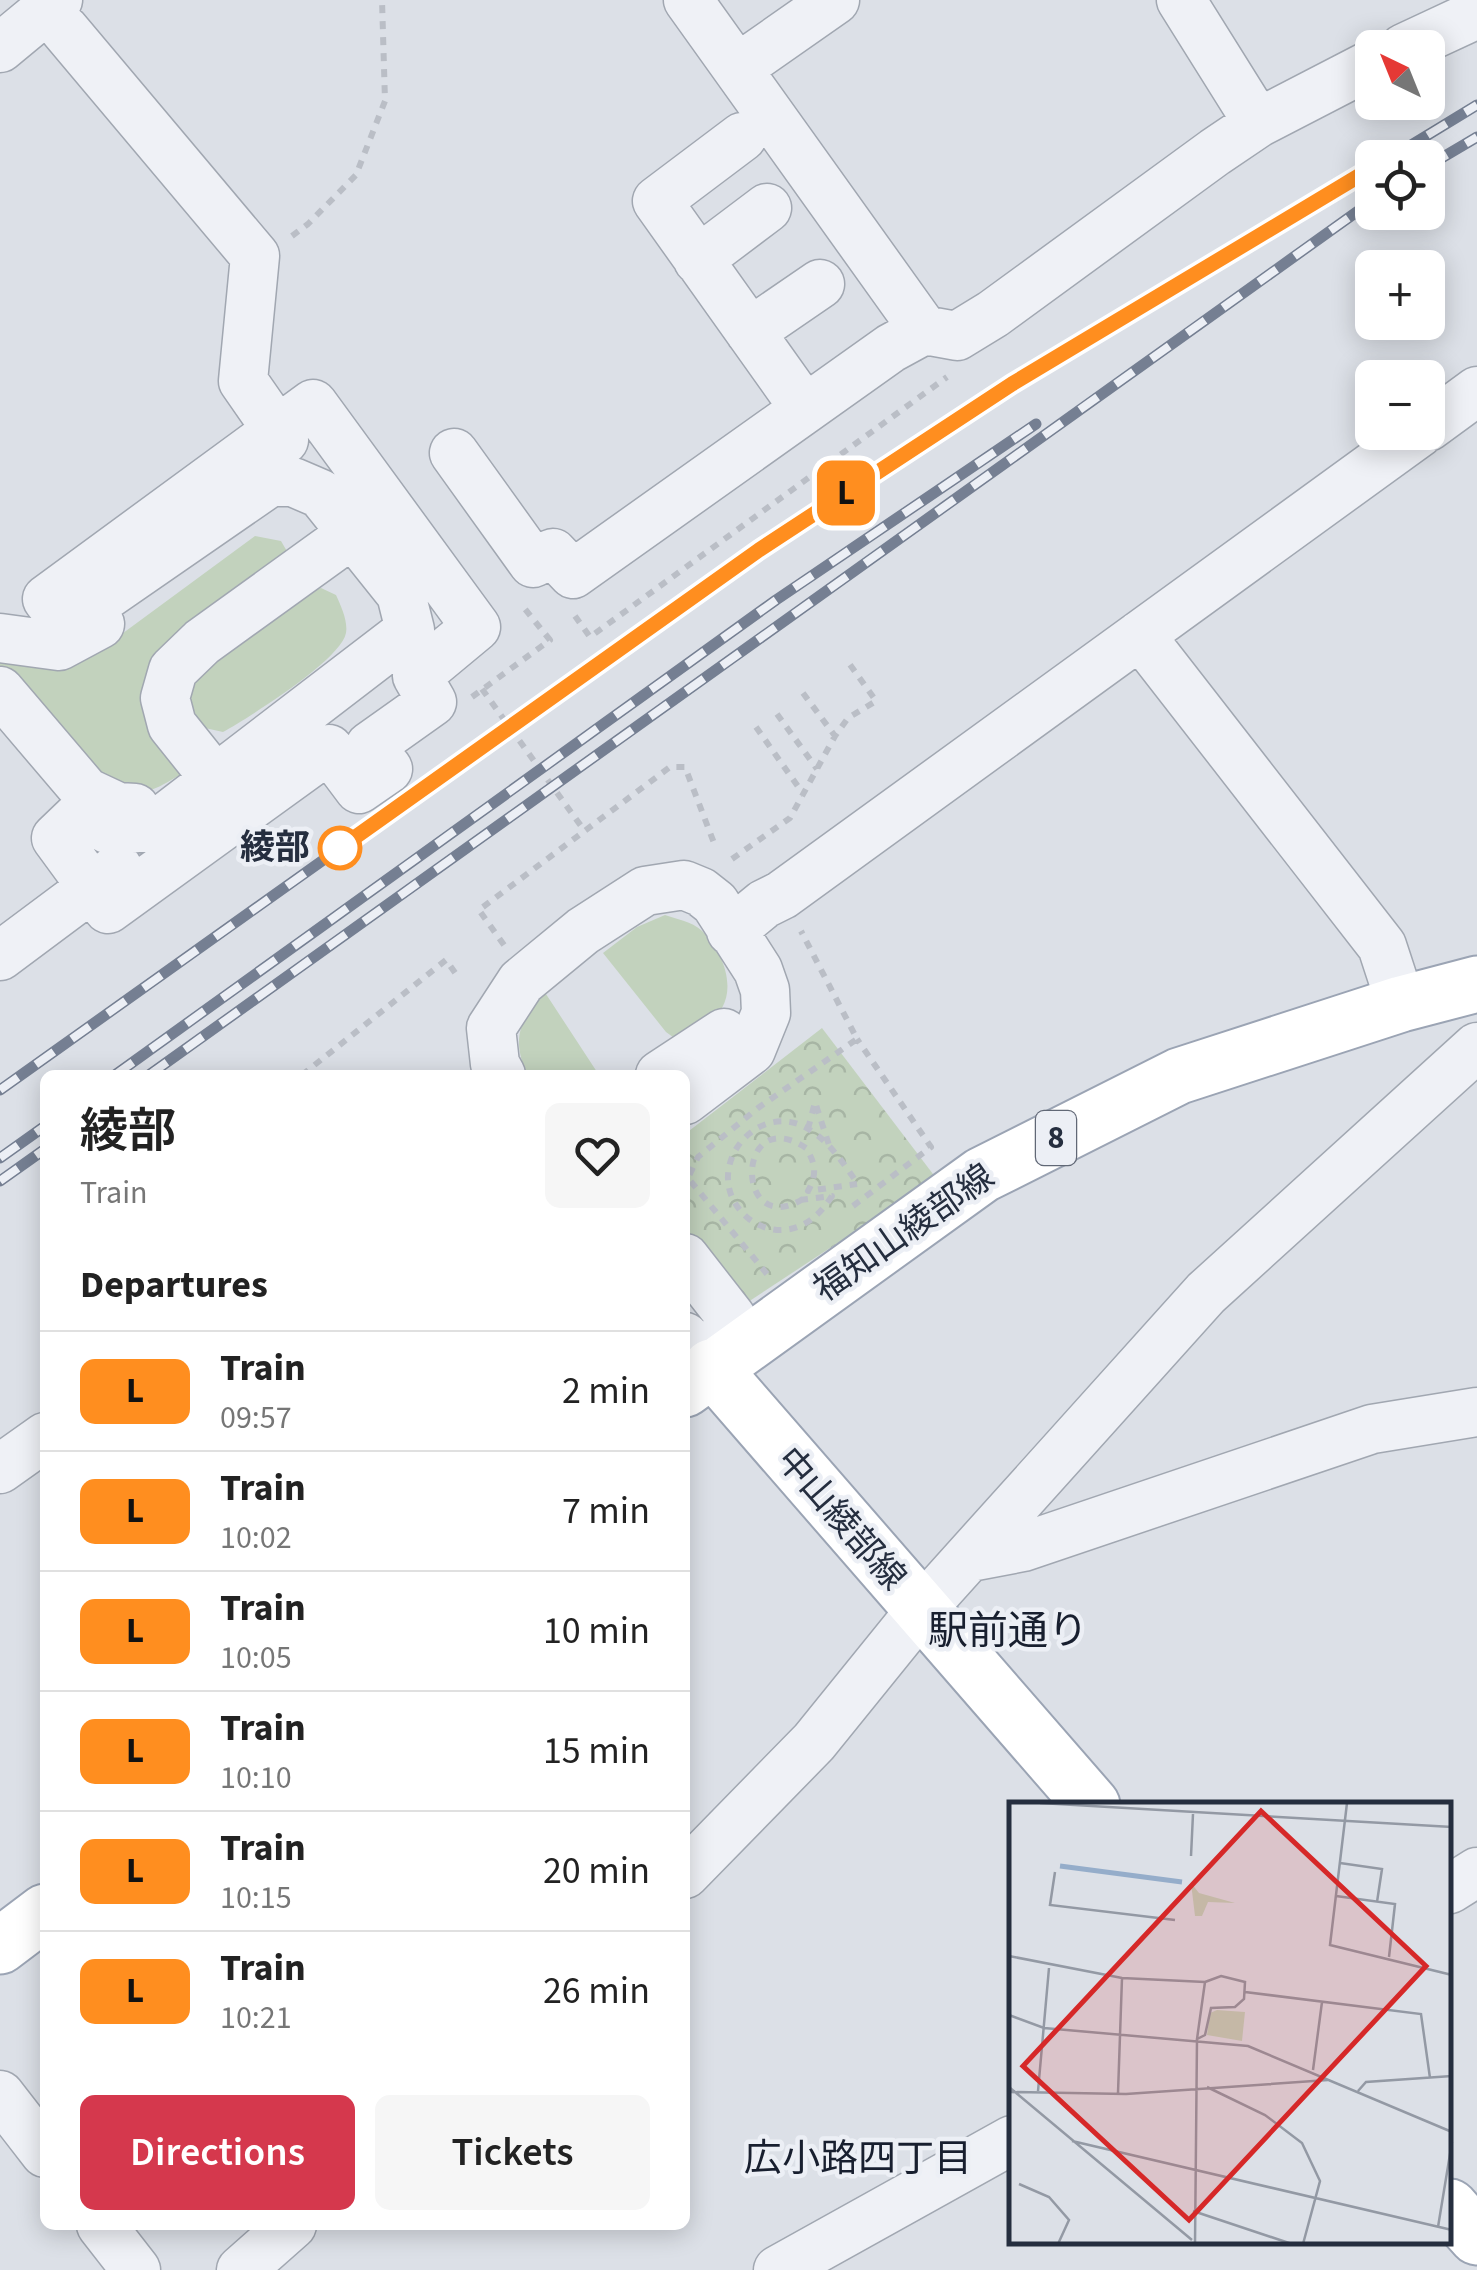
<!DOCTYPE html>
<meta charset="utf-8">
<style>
body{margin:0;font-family:"Source Sans 3","Noto Sans JP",sans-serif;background:#f6f6f6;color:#222;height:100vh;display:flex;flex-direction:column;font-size:38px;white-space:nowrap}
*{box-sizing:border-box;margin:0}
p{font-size:32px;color:#767676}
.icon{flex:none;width:55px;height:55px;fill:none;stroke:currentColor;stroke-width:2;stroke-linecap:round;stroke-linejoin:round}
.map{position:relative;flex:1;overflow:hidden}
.sheet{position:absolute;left:40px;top:1070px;width:650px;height:1160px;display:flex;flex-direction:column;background:#fff;border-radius:15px;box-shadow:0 5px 25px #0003}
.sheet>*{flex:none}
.badge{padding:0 20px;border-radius:15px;font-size:35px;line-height:65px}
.needle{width:65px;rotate:317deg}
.tools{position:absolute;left:1355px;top:30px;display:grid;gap:20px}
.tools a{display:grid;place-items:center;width:90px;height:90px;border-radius:15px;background:#fff;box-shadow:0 5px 25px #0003;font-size:50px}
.map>.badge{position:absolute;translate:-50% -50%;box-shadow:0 0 0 5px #fff}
h2{padding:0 40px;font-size:38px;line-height:90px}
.round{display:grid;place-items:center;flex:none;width:105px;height:105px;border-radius:15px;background:#f6f6f6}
.headline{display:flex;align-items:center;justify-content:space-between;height:170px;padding:0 40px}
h1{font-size:48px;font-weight:600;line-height:75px}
.cta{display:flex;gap:20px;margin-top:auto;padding:20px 40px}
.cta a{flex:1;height:115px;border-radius:15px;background:#d5384d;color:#fff;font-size:40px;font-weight:600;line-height:115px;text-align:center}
.cta a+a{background:#f6f6f6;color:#222}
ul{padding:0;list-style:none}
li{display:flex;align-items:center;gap:30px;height:120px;padding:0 40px;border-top:2px solid #e0e0e0}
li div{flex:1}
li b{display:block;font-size:38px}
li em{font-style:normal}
li .badge{min-width:110px;font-weight:700;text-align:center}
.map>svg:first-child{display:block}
.grass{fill:#c2d2bd}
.park{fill:url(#park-crowns)}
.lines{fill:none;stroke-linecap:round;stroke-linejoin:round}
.minor-casing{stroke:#a1a7b1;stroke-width:51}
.major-casing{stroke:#9ba4b4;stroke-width:59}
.path{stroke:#babec6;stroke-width:6;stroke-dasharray:8 8;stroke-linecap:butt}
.minor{stroke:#eff1f6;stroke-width:48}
.major{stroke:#fff;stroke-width:55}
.rail-casing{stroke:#757f92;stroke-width:11}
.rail{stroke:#eceff5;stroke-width:8;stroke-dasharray:22;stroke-linecap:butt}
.line-casing{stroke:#fff;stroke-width:22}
.line{stroke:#ff8e1f;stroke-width:15}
.stop-dot{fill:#fff;stroke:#ff8e1f;stroke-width:5}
.labels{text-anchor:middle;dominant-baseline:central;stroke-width:9;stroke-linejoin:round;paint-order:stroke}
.shield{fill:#eceff5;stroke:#616876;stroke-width:2.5}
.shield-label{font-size:32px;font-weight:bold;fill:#252e3f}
.stop-label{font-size:35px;font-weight:bold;fill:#252e3f;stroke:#eceff5;text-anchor:end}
.street-label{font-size:35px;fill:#252e3f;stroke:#eceff5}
.neighbourhood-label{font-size:38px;fill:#181f2f;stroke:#eceff5}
.quarter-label{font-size:40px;fill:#181f2f;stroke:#eceff5}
.inset-river{fill:none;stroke:#95adca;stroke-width:5}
.inset-road{fill:none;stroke:#9399a4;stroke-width:2.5}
.view{fill:#d62828;fill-opacity:0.15;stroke:#d62828;stroke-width:5}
.inset-edge{fill:none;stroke:#252e3f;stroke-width:5}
</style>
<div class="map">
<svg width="1477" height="2270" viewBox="0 0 1477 2270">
<defs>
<pattern id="park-crowns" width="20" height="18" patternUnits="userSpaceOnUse" patternTransform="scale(2.5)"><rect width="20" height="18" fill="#c2d2bd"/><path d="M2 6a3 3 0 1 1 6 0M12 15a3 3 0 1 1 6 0" fill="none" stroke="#a7b5a4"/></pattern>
</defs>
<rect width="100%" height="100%" fill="#dce0e7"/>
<path class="grass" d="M255 536 281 541 288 553 177 641 186 771C168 782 144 799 120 793 86 783 25 697 0 667V655L115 639Z
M321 588 336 595C341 606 348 621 346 633 341 660 248 718 223 732L196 726 186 690 196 676 300 595Z
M665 915C677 919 692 922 701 930 721 948 736 984 722 1008 714 1021 690 1032 677 1040L666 1032 603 953 637 927Z
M544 991 599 1075H527C511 1036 520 1023 544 991Z"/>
<path class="park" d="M822 1028 936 1178 742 1306 685 1232V1134Z"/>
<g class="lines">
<g class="minor-casing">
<path id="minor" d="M688 0 924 330 957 336 993 314 1215 152 1258 123 1372 64
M1181 0 1258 123
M64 29 255 256 243 381 284 440
M0 48 58 0
M1404 48 1477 14
M738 68 835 0
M742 137 657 201 805 409
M698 260 767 208
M750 332 820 284
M313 404 476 627 417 676 432 702 370 746 388 769 359 789 329 749 108 909 56 838 81 814 109 830 153 827 410 630 401 594 321 494 293 482H270L66 623 47 599Z
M1428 427 1477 391
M454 453 533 563 553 553 573 574 891 348 924 330
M1140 635 1382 946 1401 1004
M0 638 59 646 100 624
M0 691 86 792 118 807 135 808
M208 770 172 725 165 698 173 670 202 642 335 546
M731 931 764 904 782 895 1420 432
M0 956 118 868
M501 1075 495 1064 491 1028 521 982 583 931 645 891 684 885 701 892 715 903 758 970 765 990 766 1013 751 1050 685 1100
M660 1075 724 1033
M685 1258 731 1317 711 1367 685 1337
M0 1469 45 1437
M971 1557 1023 1547 1372 1429 1477 1412
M685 1874 814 1742 920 1611 1206 1293 1477 1047
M1450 1889 1477 1872
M0 2095 45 2153
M101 2225 136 2270
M241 2270 292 2225
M778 2270 1012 2140"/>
</g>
<g class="major-casing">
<path id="major" d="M711 1367 1092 1805
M685 1389 982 1175 1179 1076 1401 1004 1477 984
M0 1946 45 1912
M1450 2207 1477 2237"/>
</g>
<path class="path" d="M292 236 308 224 356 175 385 101 382 0
M575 616 590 637 947 377
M482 689 584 830
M803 693 835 736
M472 697 550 640 521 604
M777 714 817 769
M756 727 804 795
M732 859 790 818 835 736 848 718 876 701 848 662
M504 945 479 910 670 767H685L714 843
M302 1075 446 960 458 977
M808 1129 815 1102 829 1145
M803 1199C734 1241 735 1101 806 1148 816 1164 817 1175 808 1191L857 1184
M800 1200 832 1196C819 1216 803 1231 777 1230 767 1229 757 1225 749 1219 694 1174 758 1092 813 1132 832 1145 845 1166 858 1184
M853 1206 931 1147 857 1039
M767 1274 688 1178 698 1157 758 1108 857 1039 801 931"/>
<use href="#minor" class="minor"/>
<use href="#major" class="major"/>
<g class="rail-casing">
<path id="rail" d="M1390 158 1477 105
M1428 166 1477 137
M115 1075 776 600 1036 424
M149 1075 1372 201
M0 1090 759 550 1013 384 1372 168
M0 1158 45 1126
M0 1181 45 1149"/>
</g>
<use href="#rail" class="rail"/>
</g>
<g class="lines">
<g class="line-casing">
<path id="line" d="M340 848 759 550 1012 384 1372 168"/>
</g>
<use href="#line" class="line"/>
</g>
<circle class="stop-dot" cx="340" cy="848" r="20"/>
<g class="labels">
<rect class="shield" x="1036" y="1111" width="40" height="54" rx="8"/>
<g class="shield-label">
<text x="1056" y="1138">8</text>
</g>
<g class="stop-label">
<text x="310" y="848">綾部</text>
</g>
<g class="street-label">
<text transform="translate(904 1233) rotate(-35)">福知山綾部線</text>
<text transform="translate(841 1519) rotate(49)">中山綾部線</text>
</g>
<g class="neighbourhood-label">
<text x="858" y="2159">広小路四丁目</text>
</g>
<g class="quarter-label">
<text x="1008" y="1631">駅前通り</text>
</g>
</g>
<g transform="translate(1009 1802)">
<rect width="442" height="442" fill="#dce0e7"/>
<path d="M182 81 190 91 226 101 199 100 193 114H186Z" fill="#c2d2bd"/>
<path d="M208 208 236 210 233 239 198 233 201 211Z" fill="#c2d2bd"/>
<path class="inset-river" d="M51 64 173 80"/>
<path class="inset-road" d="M31 1 443 25M338 1 321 143 443 173M182 54 184 12M331 61 373 67 368 100M46 70 41 103 166 118M327 94 386 102 380 155M0 154 113 176 196 180M212 174 236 180 235 197 226 205 202 206 196 233 188 237 196 180ZM236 190 412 212 421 276M0 213 35 226 239 244 443 330M304 268 313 200M0 285 183 438M198 285 256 313 293 341 311 379 294 442M29 289 40 166M349 289 357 280 443 274M0 290 117 292 319 278M109 291 113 176M63 339 443 428M10 382 40 395 60 418 49 442M184 409 283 442M429 425 443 340M186 442 188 237"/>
<path class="view" d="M252 9 417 164 180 418 14 264Z"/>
<rect width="442" height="442" class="inset-edge"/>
</g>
</svg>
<div class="tools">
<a><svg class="needle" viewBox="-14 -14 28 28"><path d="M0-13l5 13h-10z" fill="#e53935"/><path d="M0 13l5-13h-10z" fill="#767676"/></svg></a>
<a><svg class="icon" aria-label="locate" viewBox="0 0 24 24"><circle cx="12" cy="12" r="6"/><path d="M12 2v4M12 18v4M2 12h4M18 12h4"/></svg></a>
<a>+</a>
<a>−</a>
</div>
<b class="badge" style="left:846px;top:493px;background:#ff8e1f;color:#111">L</b>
<section class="sheet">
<div class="headline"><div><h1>綾部</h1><p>Train</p></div><a class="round"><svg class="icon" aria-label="heart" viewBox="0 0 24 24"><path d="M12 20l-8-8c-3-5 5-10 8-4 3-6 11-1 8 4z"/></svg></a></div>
<h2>Departures</h2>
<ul>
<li><span class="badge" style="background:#ff8e1f;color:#111">L</span><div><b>Train</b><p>09:57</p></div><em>2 min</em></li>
<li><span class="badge" style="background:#ff8e1f;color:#111">L</span><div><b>Train</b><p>10:02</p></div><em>7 min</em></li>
<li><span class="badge" style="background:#ff8e1f;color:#111">L</span><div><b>Train</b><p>10:05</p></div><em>10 min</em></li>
<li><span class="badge" style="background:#ff8e1f;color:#111">L</span><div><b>Train</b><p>10:10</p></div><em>15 min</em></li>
<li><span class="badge" style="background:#ff8e1f;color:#111">L</span><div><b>Train</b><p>10:15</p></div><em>20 min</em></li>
<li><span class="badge" style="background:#ff8e1f;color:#111">L</span><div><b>Train</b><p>10:21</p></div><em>26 min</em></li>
</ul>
<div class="cta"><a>Directions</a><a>Tickets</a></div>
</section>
</div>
